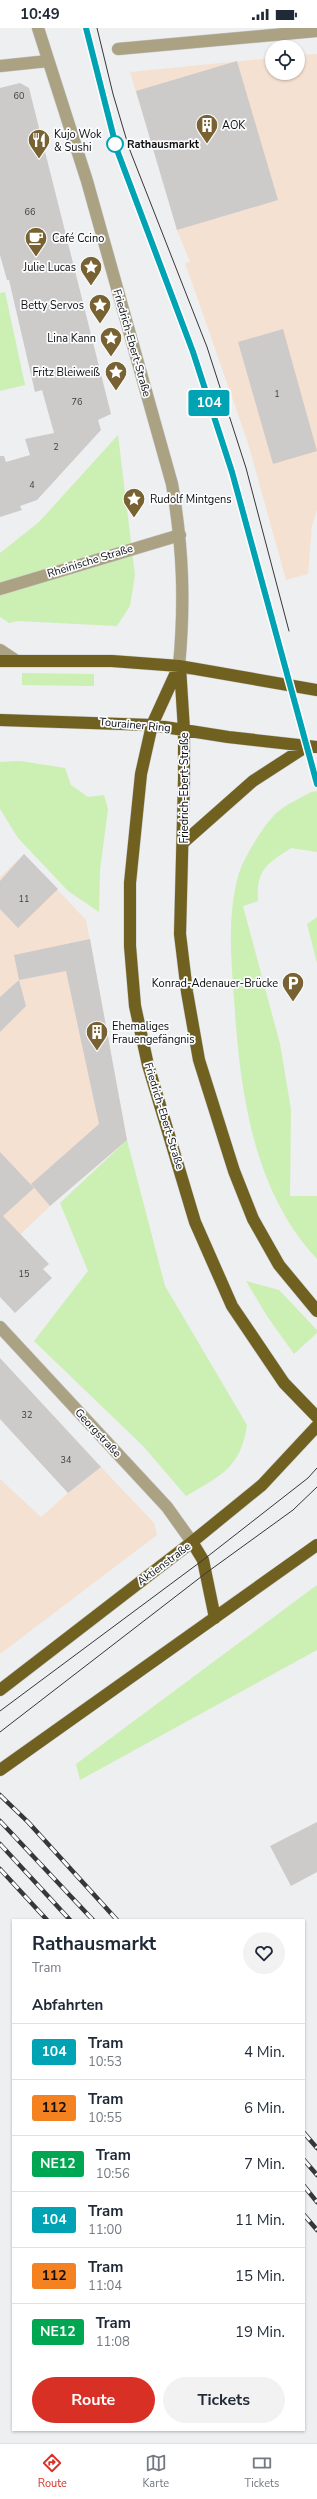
<!DOCTYPE html>
<html lang="de">
<meta charset="utf-8">
<style>
body{margin:0;font-family:"Nunito Sans",sans-serif;background:#f2f2f3;color:#1f2937;height:100vh;display:flex;flex-direction:column;font-size:15px;white-space:nowrap}
*{box-sizing:border-box;margin:0}
p{font-size:13px;color:#747a83}
.icon{flex:none;width:22px;height:22px;fill:none;stroke:currentColor;stroke-width:2;stroke-linecap:round;stroke-linejoin:round}
.map{position:relative;flex:1;overflow:hidden}
.side{position:absolute;left:12px;top:1891px;width:293px;height:512px;display:flex;flex-direction:column;background:#fff;border-radius:0px;box-shadow:0 1px 3px #0004}
.side>*{flex:none}
.badge{padding:0 8px;border-radius:3px;font-size:14px;line-height:26px}
.tools{position:absolute;left:265px;top:12px;display:grid;gap:8px}
.tools a{display:grid;place-items:center;width:40px;height:40px;border-radius:50%;background:#fff;box-shadow:0 1px 3px #0004;font-size:20px}
.map>.badge{position:absolute;translate:-50% -50%;box-shadow:0 0 0 2px #fff}
h2{padding:0 20px;font-size:15px;line-height:36px}
.round{display:grid;place-items:center;flex:none;width:42px;height:42px;border-radius:21px;background:#f2f2f3}
.overview{display:flex;align-items:center;justify-content:space-between;height:68px;padding:0 20px}
h1{font-size:19px;font-weight:700;line-height:30px}
.button{display:flex;gap:8px;margin-top:auto;padding:8px 20px}
.button a{flex:1;height:46px;border-radius:24px;background:#d93025;color:#fff;font-size:16px;font-weight:700;line-height:46px;text-align:center}
.button a+a{background:#f2f2f3;color:#1f2937}
ul{padding:0;list-style:none}
li{display:flex;align-items:center;gap:12px;height:56px;padding:0 20px;border-top:1px solid #e0e1e3}
li div{flex:1}
li b{display:block;font-size:15px}
li em{font-style:normal}
li .badge{min-width:44px;font-weight:700;text-align:center}
.status{display:flex;justify-content:space-between;align-items:center;height:28px;padding:0 20px;background:#fff;direction:ltr}
.status svg{height:11px;fill:currentColor}
.tabs{display:flex;justify-content:space-around;align-items:center;height:56px;border-top:1px solid #e0e1e3;background:#fff;font-size:11px;color:#747a83}
.tabs a{display:grid;justify-items:center;gap:2px}
.tabs .on{color:#d93025}
.map>svg:first-child{display:block}
.commercial{fill:#f5e1d2}
.green{fill:#ccefb3}
.building{fill:#cdcaca}
.lines{fill:none;stroke-linecap:round;stroke-linejoin:round}
.minor-casing{stroke:#c9cbcd;stroke-width:13}
.major-casing{stroke:#c9cbcd;stroke-width:13}
.minor{stroke:#aaa282;stroke-width:12}
.major{stroke:#716121;stroke-width:12}
.tram{stroke:#373739;stroke-width:1}
.rail-casing{stroke:#373739;stroke-width:4.5}
.rail{stroke:#fbfcfe;stroke-width:3;stroke-dasharray:9;stroke-linecap:butt}
.line-casing{stroke:#fff;stroke-width:9}
.line{stroke:#00a3b4;stroke-width:6}
.stop-dot{fill:#fff;stroke:#00a3b4;stroke-width:2}
.labels{text-anchor:middle;dominant-baseline:central;stroke-width:3.5;stroke-linejoin:round;paint-order:stroke}
.number-label{font-size:9px;fill:#3e3d3e}
.poi-label{font-size:11px;fill:#0e0e0f;stroke:#fbfcfe;text-anchor:start}
.stop-label{font-size:11px;font-weight:bold;fill:#0e0e0f;stroke:#fbfcfe;text-anchor:start}
.street-label{font-size:11px;fill:#0e0e0f;stroke:#fbfcfe}
</style>
<div class="status"><b>10:49</b><svg viewBox="0 0 49 12"><path d="M0 12V9h3v3zM5 12V6h3v6zM10 12V3h3v9zM15 12V0h3v12zM26 1h20v11H26zM47 4h2v5h-2z"/></svg></div>
<div class="map">
<svg width="317" height="2415" viewBox="0 0 317 2415">
<rect width="100%" height="100%" fill="#edeff1"/>
<path class="commercial" d="M317 26V482L312 498 308 546 286 552 248 415 185 235 190 234 177 202 130 44 272 30V45H298V27Z
M24 826 86 892 127 1112 50 1178 0 1226V849Z
M101 1439 154 1495 157 1507 0 1626V1451L41 1489 68 1465Z"/>
<path class="green" d="M5 264 25 357 0 363V265Z
M118 407 135 547 130 578 117 598 18 593 9 595 0 589V525L39 494Z
M22 645 94 646V658L22 657Z
M20 733 65 740 71 757 88 769 104 767 108 781 100 842 99 884 68 863 18 810 0 781V734Z
M317 763V824L291 820C267 836 256 841 258 873L243 878 280 1016 291 1081 290 1168H317V1231C252 1161 240 1062 234 971 231 929 227 886 239 845 244 829 267 791 280 782 289 775 301 770 311 764Z
M317 889V935L307 896Z
M127 1112 165 1258 247 1397C241 1440 220 1448 186 1468L144 1419 34 1313 88 1243 60 1175Z
M246 1253 279 1262 317 1302V1305L294 1326 267 1288Z
M317 1557V1622L80 1752 76 1736Z"/>
<path class="building" d="M237 33 278 172 177 202 136 63Z
M20 55 29 60 111 386 98 392 101 402 37 472 20 478 22 482 0 489V428H4L6 434 30 427 25 411 54 405 42 362 35 364 9 252H7L0 227V60Z
M283 301 317 423 273 436 238 314Z
M24 826 58 861 18 900 0 881V853Z
M90 911 127 1112 50 1178 31 1156 99 1096 66 943 19 952 14 927Z
M19 952 26 978 0 1004V969Z
M0 1124 34 1160 3 1188 49 1236 43 1241 52 1250 15 1285 0 1269Z
M0 1330 101 1439 68 1465 0 1391Z
M317 1794V1844L291 1858 270 1818Z"/>
<g class="lines">
<g class="minor-casing">
<path id="minor" d="M38 0 87 153 172 456C183 520 185 574 179 638
M118 21 317 3
M0 38 48 33
M0 561 180 507
M0 622 15 632
M0 1299 167 1479 192 1514"/>
</g>
<g class="major-casing">
<path id="major" d="M0 633H112L179 638 317 662
M179 638 152 697 141 746 130 855V918L135 978 148 1037 195 1194 232 1278 284 1355 317 1389
M180 639 184 702V752L180 906 187 964 199 1032 234 1143 253 1191 279 1237 317 1283
M0 692 152 697 228 709 317 719
M184 814 253 753 307 718
M192 1514 203 1532 215 1590
M0 1662 192 1514 262 1457 317 1398
M0 1742 317 1517"/>
</g>
<use href="#minor" class="minor"/>
<use href="#major" class="major"/>
<path class="tram" d="M86 0 117 122 193 324 232 444 275 602
M97 0 113 66 129 120 207 319 246 440 289 603
M0 1683 203 1532 308 1450 317 1440
M0 1704 206 1545 293 1482 317 1459"/>
<g class="rail-casing">
<path id="rail" d="M0 1767 28 1794 117 1892
M0 1793 93 1892
M0 1816 70 1892
M0 1841 47 1892
M304 2105 317 2120
M304 2132 317 2147
M304 2158 317 2174
M304 2187 317 2202"/>
</g>
<use href="#rail" class="rail"/>
</g>
<g class="lines">
<g class="line-casing">
<path id="line" d="M86 0 117 122 193 324 232 444 317 756"/>
</g>
<use href="#line" class="line"/>
</g>
<defs>
<g id="building-pin" transform="scale(1.15)"><path d="M0 17L-7.5 6A9.5 9.5 0 1 1 7.5 6Z" fill="#786232" stroke="#fbfcfe"/><path d="M-4-6H4V6H1V3H-1V6H-4ZM-2.5-4.3h1.7v1.8h-1.7ZM.8-4.3h1.7v1.8H.8ZM-2.5-1h1.7V.8h-1.7ZM.8-1h1.7V.8H.8Z" fill="#fff"/></g>
<g id="restaurant-pin" transform="scale(1.15)"><path d="M0 17L-7.5 6A9.5 9.5 0 1 1 7.5 6Z" fill="#786232" stroke="#fbfcfe"/><path d="M-5-6h1v4h1v-4h1v4h1v-4h1v5L-1.5 .5V6h-2V.5L-5-1ZM5-6V6H3V1.5H1.5Q1.5-4 5-6Z" fill="#fff"/></g>
<g id="cafe-pin" transform="scale(1.15)"><path d="M0 17L-7.5 6A9.5 9.5 0 1 1 7.5 6Z" fill="#786232" stroke="#fbfcfe"/><path d="M-5.5-4.5H6V0H3Q3 3.5 0 3.5H-2.5Q-5.5 3.5-5.5 0ZM3-3.2v2h1.7v-2ZM-6 4.5H4V6H-6Z" fill="#fff"/></g>
<g id="sight-pin" transform="scale(1.15)"><path d="M0 17L-7.5 6A9.5 9.5 0 1 1 7.5 6Z" fill="#786232" stroke="#fbfcfe"/><path d="M0-6L1.8-2.2L6-1.7L2.9 1.2L3.7 5.4L0 3.3L-3.7 5.4L-2.9 1.2L-6-1.7L-1.8-2.2Z" fill="#fff"/></g>
<g id="parking-pin" transform="scale(1.15)"><path d="M0 17L-7.5 6A9.5 9.5 0 1 1 7.5 6Z" fill="#786232" stroke="#fbfcfe"/><path d="M-3.5-5.5H1a3.5 3.5 0 0 1 0 7H-1V5.5H-3.5ZM-1-3.4V-.6H.8a1.4 1.4 0 0 0 0-2.8Z" fill="#fff"/></g>
</defs>
<g fill-rule="evenodd">
<use href="#building-pin" x="207" y="97"/>
<use href="#restaurant-pin" x="39" y="112"/>
<use href="#cafe-pin" x="36" y="210"/>
<use href="#sight-pin" x="91" y="239"/>
<use href="#sight-pin" x="100" y="277"/>
<use href="#sight-pin" x="111" y="310"/>
<use href="#sight-pin" x="116" y="344"/>
<use href="#sight-pin" x="134" y="471"/>
<use href="#parking-pin" x="293" y="955"/>
<use href="#building-pin" x="97" y="1004"/>
</g>
<circle class="stop-dot" cx="115" cy="116" r="8"/>
<g class="labels">
<g class="number-label">
<text x="19" y="68">60</text>
<text x="30" y="184">66</text>
<text x="277" y="366">1</text>
<text x="77" y="374">76</text>
<text x="56" y="419">2</text>
<text x="32" y="457">4</text>
<text x="24" y="871">11</text>
<text x="24" y="1246">15</text>
<text x="27" y="1387">32</text>
<text x="66" y="1432">34</text>
</g>
<g class="poi-label">
<text x="222" y="97">AOK</text>
<text x="54" y="106">Kujo Wok<tspan x="54" dy="13">&amp; Sushi</tspan></text>
<text x="52" y="210">Café Ccino</text>
<text x="76" y="239" text-anchor="end">Julie Lucas</text>
<text x="84" y="277" text-anchor="end">Betty Servos</text>
<text x="96" y="310" text-anchor="end">Lina Kann</text>
<text x="100" y="344" text-anchor="end">Fritz Bleiweiß</text>
<text x="150" y="471">Rudolf Mintgens</text>
<text x="278" y="955" text-anchor="end">Konrad-Adenauer-Brücke</text>
<text x="112" y="998">Ehemaliges<tspan x="112" dy="13">Frauengefängnis</tspan></text>
</g>
<g class="stop-label">
<text x="127" y="116">Rathausmarkt</text>
</g>
<g class="street-label">
<text transform="translate(132 315) rotate(74)">Friedrich-Ebert-Straße</text>
<text transform="translate(90 533) rotate(-17)">Rheinische Straße</text>
<text transform="translate(135 697) rotate(5)">Tourainer Ring</text>
<text transform="translate(184 760) rotate(-90)">Friedrich-Ebert-Straße</text>
<text transform="translate(164 1088) rotate(73)">Friedrich-Ebert-Straße</text>
<text transform="translate(98 1405) rotate(47)">Georgstraße</text>
<text transform="translate(164 1536) rotate(-37)">Aktienstraße</text>
</g>
</g>
</svg>
<div class="tools">
<a><svg class="icon" aria-label="locate" viewBox="0 0 24 24"><circle cx="12" cy="12" r="6"/><path d="M12 2v4M12 18v4M2 12h4M18 12h4"/></svg></a>
</div>
<b class="badge" style="left:209px;top:375px;background:#00a3b4;color:#fff">104</b>
<section class="side">
<div class="overview"><div><h1>Rathausmarkt</h1><p>Tram</p></div><a class="round"><svg class="icon" aria-label="heart" viewBox="0 0 24 24"><path d="M12 20l-8-8c-3-5 5-10 8-4 3-6 11-1 8 4z"/></svg></a></div>
<h2>Abfahrten</h2>
<ul>
<li><span class="badge" style="background:#00a3b4;color:#fff">104</span><div><b>Tram</b><p>10:53</p></div><em>4 Min.</em></li>
<li><span class="badge" style="background:#f58220;color:#111">112</span><div><b>Tram</b><p>10:55</p></div><em>6 Min.</em></li>
<li><span class="badge" style="background:#00a651;color:#fff">NE12</span><div><b>Tram</b><p>10:56</p></div><em>7 Min.</em></li>
<li><span class="badge" style="background:#00a3b4;color:#fff">104</span><div><b>Tram</b><p>11:00</p></div><em>11 Min.</em></li>
<li><span class="badge" style="background:#f58220;color:#111">112</span><div><b>Tram</b><p>11:04</p></div><em>15 Min.</em></li>
<li><span class="badge" style="background:#00a651;color:#fff">NE12</span><div><b>Tram</b><p>11:08</p></div><em>19 Min.</em></li>
</ul>
<div class="button"><a>Route</a><a>Tickets</a></div>
</section>
</div>
<nav class="tabs">
<a class="on"><svg class="icon" aria-label="directions" viewBox="0 0 24 24"><path d="M12 3l9 9-9 9-9-9zM9 14v-3h6M13 9l2 2-2 2"/></svg>Route</a>
<a><svg class="icon" aria-label="map" viewBox="0 0 24 24"><path d="M3 6l6-2 6 2 6-2v14l-6 2-6-2-6 2zM9 4v14M15 6v14"/></svg>Karte</a>
<a><svg class="icon" aria-label="tickets" viewBox="0 0 24 24"><path d="M3 7h18v10H3zM15 7v10"/></svg>Tickets</a>
</nav>
